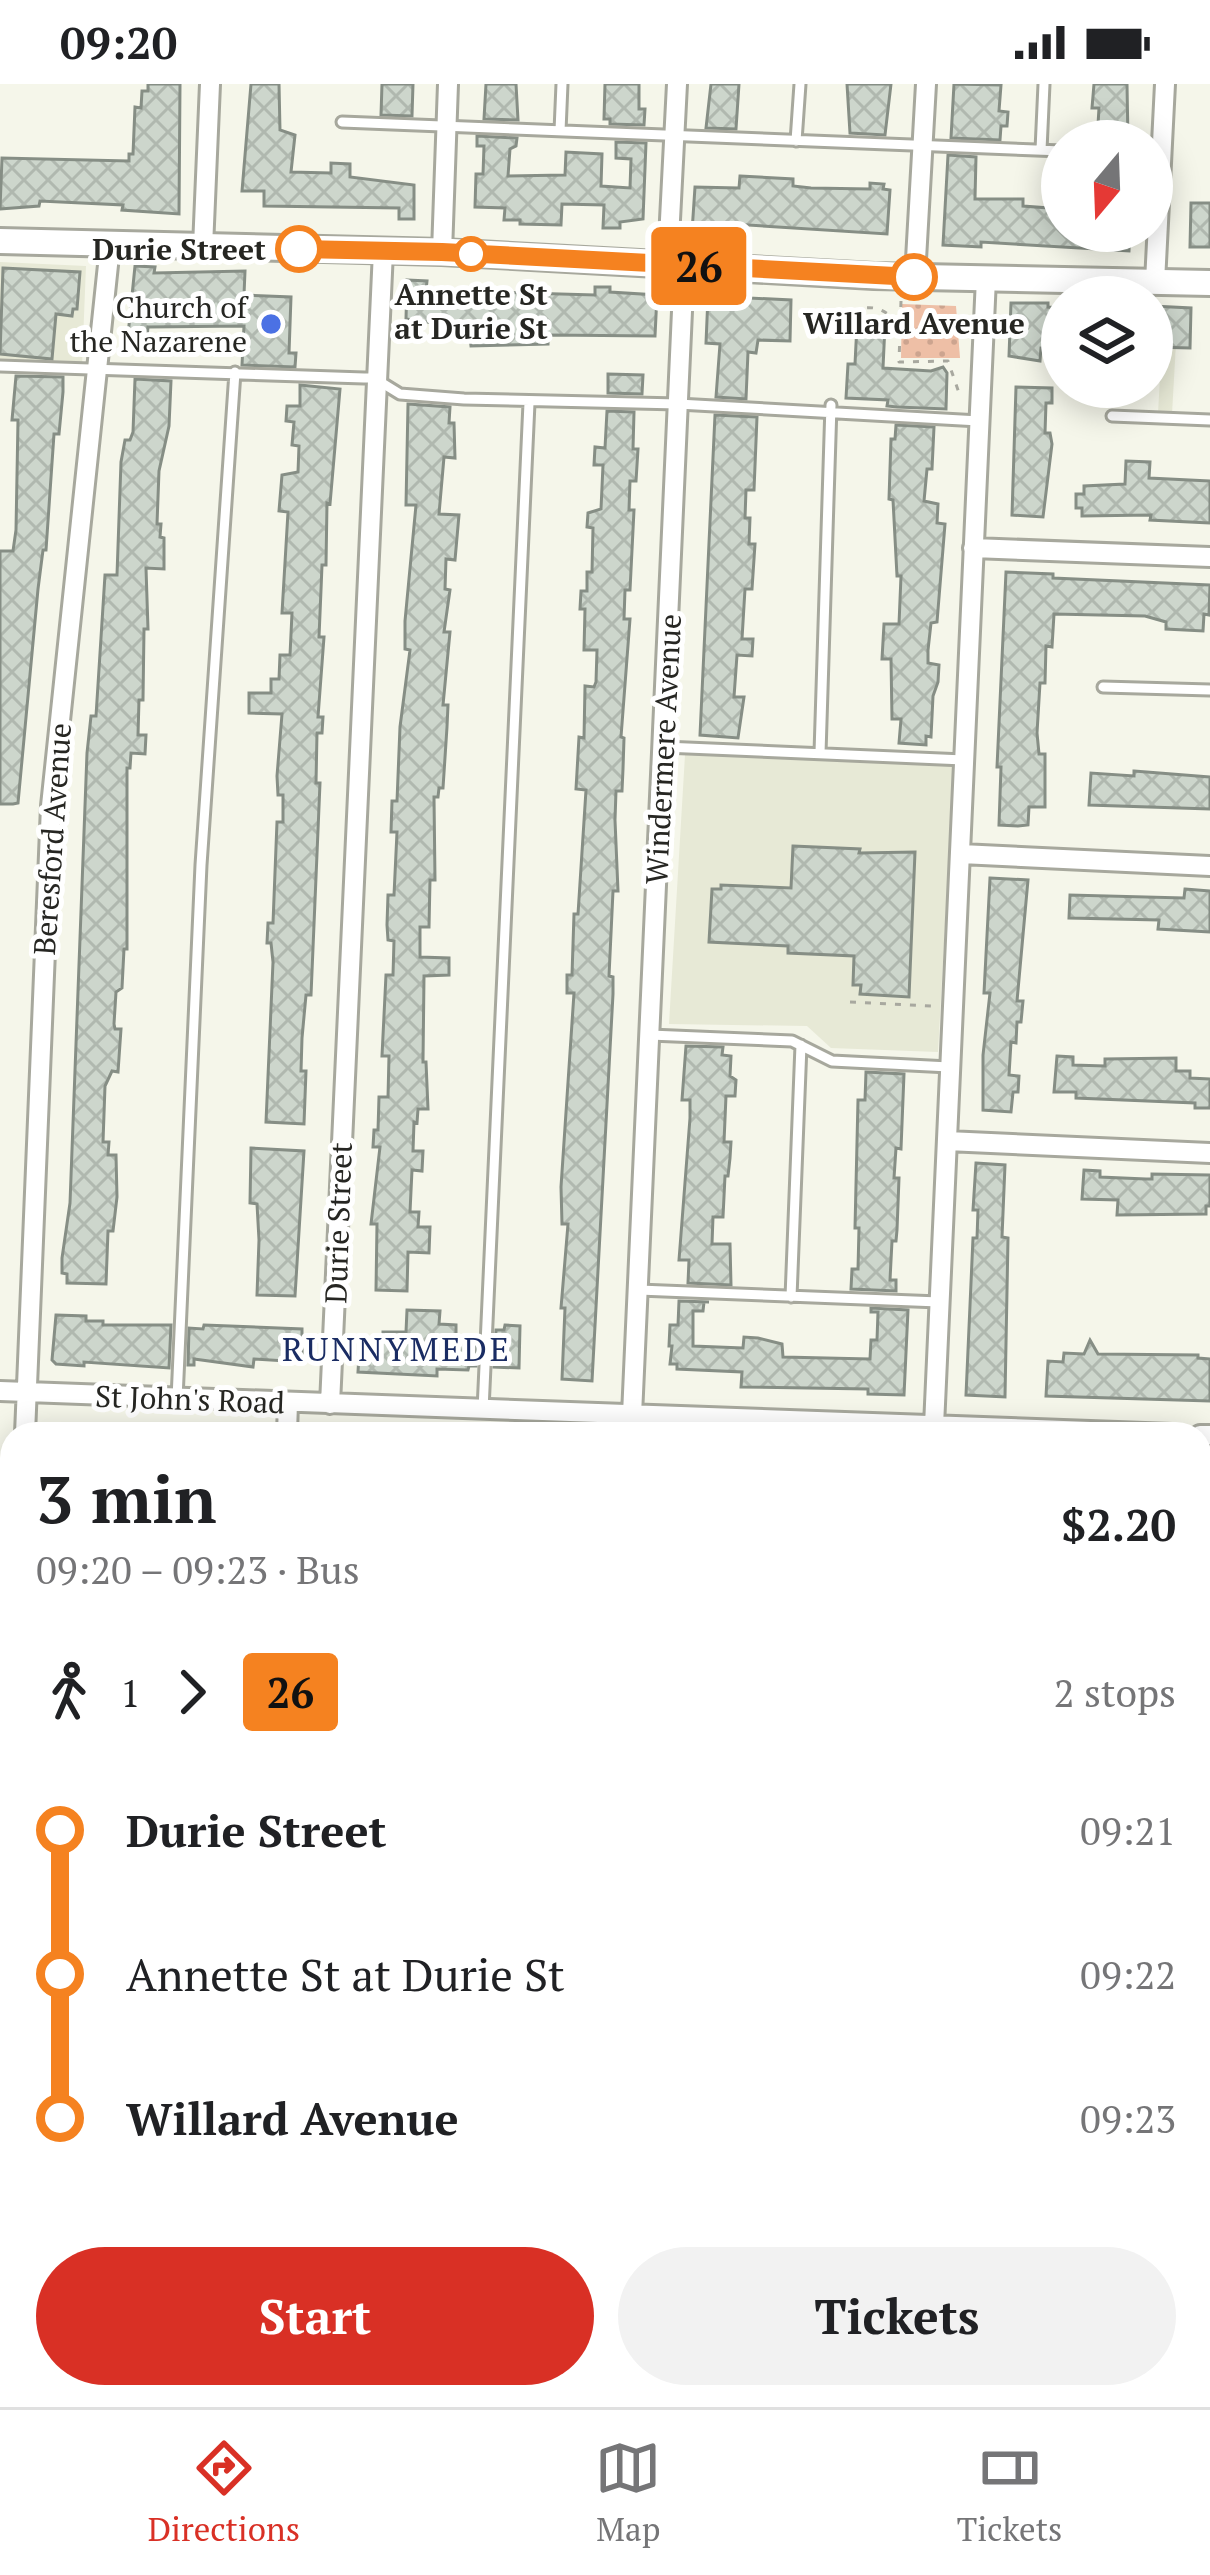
<!DOCTYPE html>
<meta charset="utf-8">
<style>
body{margin:0;font-family:"PT Serif",serif;background:#f2f2f2;color:#202124;height:100vh;display:flex;flex-direction:column;font-size:45px;white-space:nowrap}
*{box-sizing:border-box;margin:0}
p{font-size:39px;color:#757577}
.icon{flex:none;width:66px;height:66px;fill:none;stroke:currentColor;stroke-width:2;stroke-linecap:round;stroke-linejoin:round}
.map{position:relative;flex:1;overflow:hidden}
.details{position:absolute;left:0px;top:1338px;width:1212px;height:987px;display:flex;flex-direction:column;background:#fff;border-radius:36px 36px 0 0;box-shadow:0 6px 30px #0003}
.details>*{flex:none}
.badge{padding:0 24px;border-radius:9px;font-size:42px;line-height:78px}
.needle{width:78px;rotate:199deg}
.fabs{position:absolute;left:1041px;top:36px;display:grid;gap:24px}
.fabs a{display:grid;place-items:center;width:132px;height:132px;border-radius:50%;background:#fff;box-shadow:0 6px 30px #0003;font-size:60px}
.map>.badge{position:absolute;translate:-50% -50%;box-shadow:0 0 0 6px #fff}
.legs{display:flex;align-items:center;gap:18px;height:132px;padding:0 36px;font-size:39px}
.legs p{margin-inline-start:auto}
.headline{display:flex;align-items:center;justify-content:space-between;height:204px;padding:0 36px}
h1{font-size:66px;font-weight:700;line-height:90px}
.cta{display:flex;gap:24px;margin-top:auto;padding:24px 36px}
.cta a{flex:1;height:138px;border-radius:72px;background:#d93025;color:#fff;font-size:48px;font-weight:700;line-height:138px;text-align:center}
.cta a+a{background:#f2f2f2;color:#202124}
ul{padding:0 36px;list-style:none}
li{display:flex;align-items:center;gap:42px;height:144px;font-size:45px}
li i{display:grid;place-items:center;width:18px;height:100%;margin:0 15px;background:currentColor}
li i::after{content:'';width:30px;height:30px;margin:-15px;border:9px solid;border-radius:50%;background:#fff}
li p{margin-inline-start:auto}
li:first-child i{background:linear-gradient(#0000 50%,currentColor 0)}
li:last-child i{background:linear-gradient(currentColor 50%,#0000 0)}
.status{display:flex;justify-content:space-between;align-items:center;height:84px;padding:0 60px;background:#fff;direction:ltr}
.status svg{height:33px;fill:currentColor}
.tabs{display:flex;justify-content:space-around;align-items:center;height:168px;border-top:3px solid #e0e0e0;background:#fff;font-size:33px;color:#757577}
.tabs a{display:grid;justify-items:center;gap:6px}
.tabs .selected{color:#d93025}
.map>svg:first-child{display:block}
.built{fill:#e7e9d6}
.green{fill:url(#green-dots)}
.building{fill:url(#building-cross-hatch);stroke:#868e85;stroke-width:3}
.lines{fill:none;stroke-linecap:round;stroke-linejoin:round}
.service-casing{stroke:#a7a89d;stroke-width:15}
.minor-casing{stroke:#a7a89d;stroke-width:24}
.tertiary-casing{stroke:#a7a89d;stroke-width:30}
.secondary-casing{stroke:#a7a89d;stroke-width:33}
.path{stroke:#a8a89f;stroke-width:3;stroke-dasharray:6 9;stroke-linecap:butt}
.service{stroke:#fff;stroke-width:9}
.minor{stroke:#fff;stroke-width:18}
.tertiary{stroke:#fff;stroke-width:24}
.secondary{stroke:#feeccb;stroke-width:27}
.rail-casing{stroke:#96968e;stroke-width:10}
.rail{stroke:#fff;stroke-width:6;stroke-dasharray:18;stroke-linecap:butt}
.line-1-casing{stroke:#fff;stroke-width:27}
.line-1{stroke:#f58220;stroke-width:18}
.stop-1-dot{fill:#fff;stroke:#f58220;stroke-width:6}
.poi-dot{fill:#4b71e4;stroke:#fff;stroke-width:4.5}
.labels{text-anchor:middle;dominant-baseline:central;stroke-width:10;stroke-linejoin:round;paint-order:stroke}
.stop-label{font-size:30px;font-weight:bold;fill:#262622;stroke:#fff}
.poi-label{font-size:30px;fill:#262622;stroke:#fff;text-anchor:end}
.street-label{font-size:30px;fill:#262622;stroke:#fff}
.neighbourhood-label{font-size:33px;letter-spacing:3px;fill:#1a2c63;stroke:#fff}
</style>
<div class="status"><b>09:20</b><svg viewBox="0 0 49 12"><path d="M0 12V9h3v3zM5 12V6h3v6zM10 12V3h3v9zM15 12V0h3v12zM26 1h20v11H26zM47 4h2v5h-2z"/></svg></div>
<div class="map">
<svg width="1210" height="2323" viewBox="0 0 1210 2323">
<defs>
<pattern id="green-dots" width="8" height="8" patternUnits="userSpaceOnUse" patternTransform="scale(3)"><rect width="8" height="8" fill="#eebfa6"/><path d="M2 2h.1M6 6h.1" fill="none" stroke="#cca48f" stroke-width="1.8" stroke-linecap="round"/></pattern>
<pattern id="building-cross-hatch" width="8" height="8" patternUnits="userSpaceOnUse" patternTransform="scale(3)"><rect width="8" height="8" fill="#cdd6cc"/><path d="M0 0l8 8M0 8l8-8" fill="none" stroke="#b0b8af"/></pattern>
</defs>
<rect width="100%" height="100%" fill="#f5f6ea"/>
<path class="built" d="M0 178 86 182 82 282 0 279Z
M1164 222 1178 224 1172 330 1158 329Z
M685 671 954 677 938 968 831 964 807 942 669 940Z
M0 1985 12 1989V2313H853L849 2323H0Z
M1200 2253 1210 2254V2323H1102L1074 2313H1200Z"/>
<path class="green" d="M902 220 956 222 960 274H901Z"/>
<path class="building" d="M148 0H180L179 130 122 126 123 121 40 117 39 122 0 125 2 74 129 77V70H133L135 23 141 24 142 7H148Z
M251 0H279L280 46 295 51 291 88 331 89V79L350 80V93L414 101V135H399V124L264 122V107H242Z
M382 0H413L412 32 381 31Z
M486 0H516L518 36 484 35Z
M605 0H639V25H645L644 41 610 40V35H604Z
M711 0H739L736 45 706 44Z
M847 0H891L885 51 850 49Z
M954 0 1001 1 999 27 1008 28 1007 42H1001L1000 56 951 54Z
M1094 0H1127L1128 57H1097L1099 24H1092Z
M477 52 517 54 516 62 510 65 508 92 565 91 566 68 602 70 601 102 630 104 631 75 616 74V58L646 59 643 135 620 138V144H603L604 121 562 120 561 141 520 140V136H504L505 124 475 123 476 90H483L484 62H477Z
M948 71 976 73 975 115H1023V122L1062 125V147H1130L1129 167 981 158V163L943 161Z
M740 92 793 95V102L811 104 870 105V99L884 100 883 105 890 106 887 150 717 139 716 150 692 148 695 103 739 104Z
M1191 119H1210V163H1190Z
M135 182 155 183 154 189 245 187 244 211 291 213 289 269H296L295 283 242 281 244 242 148 243 146 263 127 261Z
M3 184 80 188 77 225H73L72 232 56 230 52 275 0 270Z
M407 196 427 197 426 206 595 211V203H610V208L657 211 655 252 548 251V260L471 262 469 244 406 235Z
M708 212 791 216 790 257 758 256 756 269 748 268 746 315 716 313 720 260 706 259Z
M1011 219H1048V223L1062 224 1058 265 1041 264 1040 277 1009 272Z
M1152 222 1191 224 1190 264 1152 263Z
M857 240 885 241 883 284 931 287 943 283 947 289 946 325 897 323 887 322 888 316 846 314 848 280H855Z
M608 290 643 291 642 310 608 309Z
M16 292 63 293V308L59 350H54L46 466H43L38 505 18 719 13 720H0V467H13L16 446 18 336H12Z
M135 295 171 297 169 342 159 387 157 440H161L160 453 164 454V485L146 484 148 545H144L143 616H139L138 651H146L145 670 131 669 130 684H127V865H124L122 904 116 908 114 940 115 945H121L118 988 112 987 105 1002 103 1058H109L108 1071H116L117 1113 113 1147H108L106 1200 67 1199V1190L62 1189V1174L70 1119 87 669 91 632H96L105 491H117L121 378 125 356H130L133 348Z
M300 301 340 305 330 420 327 419 326 481H322L321 506 319 553H324L318 633H323L322 649H317L316 699H320L311 911H306L302 954 301 987H306L304 1040 266 1038 273 878 271 859H267L268 839H273L277 738H283V711H278L277 692 282 630 249 629V609H271V595H279L280 571H290L292 529H282L288 428 279 427 282 391 298 388 299 362 292 361 294 338 286 337 287 322H300Z
M1016 303 1052 304V319H1046L1045 349H1050L1052 360 1043 433 1012 431Z
M408 320 450 323 449 339H454L455 374 444 373 439 430 459 431 455 476 446 475 445 505 450 506 444 548H450L443 621H448L447 643 443 704H439L438 713H434L435 796H430L429 843H420V873L449 874V891L424 892 423 978H426L428 1025H418L417 1039 414 1038 413 1067H423L422 1087 412 1086 410 1128H419L418 1143H430L429 1169 408 1168 407 1207 376 1206 377 1140H371L380 1063H373L374 1046H378L379 1013H388L389 972H382L386 891H393L394 857 388 856 387 841 388 811H394L397 748H391L392 717H397L400 643 410 566 405 565V537L416 421H406Z
M607 327 634 328 633 365H638L636 397H630L629 426H634L630 506H625L624 535H630L621 653 624 654 623 685 622 707H616L615 736 618 807H613L609 892 613 893V910L592 1297 562 1295 565 1224H561L568 1140H562L561 1103 574 909H567V891H572L574 830H578L586 706 576 705 577 688 579 653 584 654 585 602 594 603 596 598 597 566H584L585 525H580L581 507H587V488H592L593 444 587 443 588 429 601 425 603 381H594L595 363 605 364Z
M715 331 757 333 754 406H746L745 434H750L749 460H755L752 505H745L742 555H753L752 572 737 571 734 613H744L738 654 700 651Z
M896 341 934 343 932 385H927L924 417 938 420 937 439 945 440 937 538 931 539 928 566V579L939 581 938 598 933 612 931 653 926 652V661L899 659 901 635H892L891 575H882L884 540H899L901 492H897L893 416 889 415 891 355H895Z
M1126 377 1150 378 1149 394 1210 397V439L1150 436 1151 431 1082 432V424H1076V410H1084V402L1125 400Z
M1006 488 1053 490V494L1210 501 1209 531 1204 530 1203 547 1166 545V538L1145 532 1054 530 1052 563 1046 562 1045 599H1040L1037 649 1039 670H1045V723H1029L1028 741 1018 742 999 741 1001 683H997Z
M1134 687 1210 693V725L1089 721 1091 689 1134 692Z
M793 762 860 765 859 769 915 768 909 913 860 910 861 901H853L854 872 788 869V862L709 858 712 805H721V801L791 804Z
M990 794 1028 796 1017 917H1023L1021 938H1017L1016 959 1011 958 1009 991 1019 992 1018 1008H1013L1011 1028 983 1026V971L990 909H984Z
M1185 805 1210 807V848L1158 845 1159 836 1069 834 1070 811 1184 814Z
M686 962 723 963 722 971 731 972 730 992 736 996 735 1012H726L724 1058H731L730 1074 728 1092H725L723 1133H713L712 1160H730L731 1201 688 1199 689 1176H679L690 1034V1016H682Z
M1057 972 1073 973V981L1105 982V975L1176 974V987H1190V994L1210 995V1024H1195V1019L1076 1014V1008H1054Z
M866 988 904 990 901 1065 896 1064 894 1094H899L897 1146 896 1157H892L890 1196H896V1207L851 1205 852 1185H858L859 1144H855L858 1016H865Z
M251 1064 304 1067 295 1212 257 1211 259 1156 257 1120 250 1119Z
M976 1079 1005 1081 1002 1153 1008 1154 1005 1313 966 1311 973 1154H977L978 1126H973Z
M1084 1086 1100 1087V1093L1146 1095H1152V1090L1210 1091V1122H1206V1130L1117 1131 1118 1116 1082 1115Z
M679 1217 709 1218H704L703 1227H693V1262L743 1264 744 1253 758 1254 782 1260 783 1273 870 1275 871 1256H877L878 1228H871V1224L908 1226 904 1311 868 1310V1305L741 1303 742 1288 677 1285V1280H670L672 1262H669L670 1241H678Z
M407 1226 440 1227 439 1240 456 1241V1253L477 1254 476 1282H469L468 1286 437 1285V1292L358 1288 360 1254 383 1255V1248H406Z
M56 1231 86 1232V1237H103V1241H171L169 1284 84 1278V1282L56 1280 52 1276Z
M204 1241 302 1245V1278L254 1275 253 1283 194 1275V1281H188L189 1244 203 1245Z
M505 1241 520 1242 519 1284 494 1283 496 1246H504Z
M1090 1256 1098 1270 1198 1271V1274L1210 1275V1317L1046 1312 1048 1277 1063 1278 1064 1269 1084 1270Z"/>
<g class="lines">
<g class="service-casing">
<path id="service" d="M342 38 1062 67
M560 47 562 0
M796 57 800 0
M1041 66 1044 0
M0 282 364 294H374L400 310 464 315 678 320 979 337
M1112 332 1210 336
M1103 603 1210 606
M664 663 964 676
M820 669 831 321
M650 951 792 957 832 977 949 983
M639 1206 939 1218
M791 1213 801 961
M177 1315 201 781 235 288
M483 1326 529 319
M1200 1441H1210
M365 2323 368 2313"/>
</g>
<g class="minor-casing">
<path id="minor" d="M203 163 210 0
M442 168 448 0
M915 193 926 0
M1155 198 1165 0
M973 464 1210 473
M961 770 1210 782
M947 1057 1210 1069
M0 1307 1172 1350
M330 1320 383 167
M632 1331 683 205 669 155 677 0
M934 1342 986 194
M25 1350 51 722 110 162
M287 1350 288 1318
M1200 1351H1210
M0 1939 7 1911 12 1753"/>
</g>
<g class="tertiary-casing">
<path id="tertiary" d="M0 157 442 168 874 192 1210 199"/>
</g>
<g class="secondary-casing">
<path id="secondary" d="M0 1956 12 1960
M1002 2313 1031 2323"/>
</g>
<path class="path" d="M901 217 899 278 948 277 959 309
M856 233 864 224C880 222 887 229 899 239
M850 918 932 922"/>
<use href="#service" class="service"/>
<use href="#minor" class="minor"/>
<use href="#tertiary" class="tertiary"/>
<use href="#secondary" class="secondary"/>
<g class="rail-casing">
<path id="rail" d="M0 2293 12 2297
M30 2313 69 2323
M76 2313 115 2323
M0 2316 26 2323"/>
</g>
<use href="#rail" class="rail"/>
</g>
<g class="lines">
<g class="line-1-casing">
<path id="line-1" d="M299 165 442 168 914 193"/>
</g>
<use href="#line-1" class="line-1"/>
</g>
<g class="stop-1-dot">
<circle cx="299" cy="165" r="21"/>
<circle cx="471" cy="170" r="15"/>
<circle cx="914" cy="193" r="21"/>
</g>
<circle class="poi-dot" cx="271" cy="240" r="12"/>
<g class="labels">
<g class="stop-label">
<text x="266" y="165" text-anchor="end">Durie Street</text>
<text x="471" y="210">Annette St<tspan x="471" dy="34">at Durie St</tspan></text>
<text x="914" y="239">Willard Avenue</text>
</g>
<g class="poi-label">
<text x="247" y="223">Church of<tspan x="247" dy="34">the Nazarene</tspan></text>
</g>
<g class="street-label">
<text transform="translate(663 665) rotate(-87)">Windermere Avenue</text>
<text transform="translate(52 755) rotate(-86)">Beresford Avenue</text>
<text transform="translate(338 1139) rotate(-88)">Durie Street</text>
<text transform="translate(190 1315) rotate(2)">St John's Road</text>
</g>
<g class="neighbourhood-label">
<text x="397" y="1264">RUNNYMEDE</text>
</g>
</g>
</svg>
<div class="fabs">
<a><svg class="needle" viewBox="-14 -14 28 28"><path d="M0-13l5 13h-10z" fill="#e53935"/><path d="M0 13l5-13h-10z" fill="#757577"/></svg></a>
<a><svg class="icon" aria-label="layers" viewBox="0 0 24 24"><path d="M12 4l9 5-9 5-9-5zM3 14l9 5 9-5"/></svg></a>
</div>
<b class="badge" style="left:699px;top:182px;background:#f58220;color:#111">26</b>
<section class="details">
<div class="headline"><div><h1>3 min</h1><p>09:20 – 09:23 · Bus</p></div><b>$2.20</b></div>
<div class="legs"><svg class="icon" aria-label="walk" viewBox="0 0 24 24"><circle cx="13" cy="4" r="2"/><path d="M13 8l-2 6 4 7M11 14l-3 7M7 12l3-4h3l4 4"/></svg>1<svg class="icon" aria-label="forward" viewBox="0 0 24 24"><path d="M9 5l7 7-7 7"/></svg><b class="badge" style="background:#f58220;color:#111">26</b><p>2 stops</p></div>
<ul>
<li><i style="color:#f58220"></i><b>Durie Street</b><p>09:21</p></li>
<li><i style="color:#f58220"></i><span>Annette St at Durie St</span><p>09:22</p></li>
<li><i style="color:#f58220"></i><b>Willard Avenue</b><p>09:23</p></li>
</ul>
<div class="cta"><a>Start</a><a>Tickets</a></div>
</section>
</div>
<nav class="tabs">
<a class="selected"><svg class="icon" aria-label="directions" viewBox="0 0 24 24"><path d="M12 3l9 9-9 9-9-9zM9 14v-3h6M13 9l2 2-2 2"/></svg>Directions</a>
<a><svg class="icon" aria-label="map" viewBox="0 0 24 24"><path d="M3 6l6-2 6 2 6-2v14l-6 2-6-2-6 2zM9 4v14M15 6v14"/></svg>Map</a>
<a><svg class="icon" aria-label="tickets" viewBox="0 0 24 24"><path d="M3 7h18v10H3zM15 7v10"/></svg>Tickets</a>
</nav>
